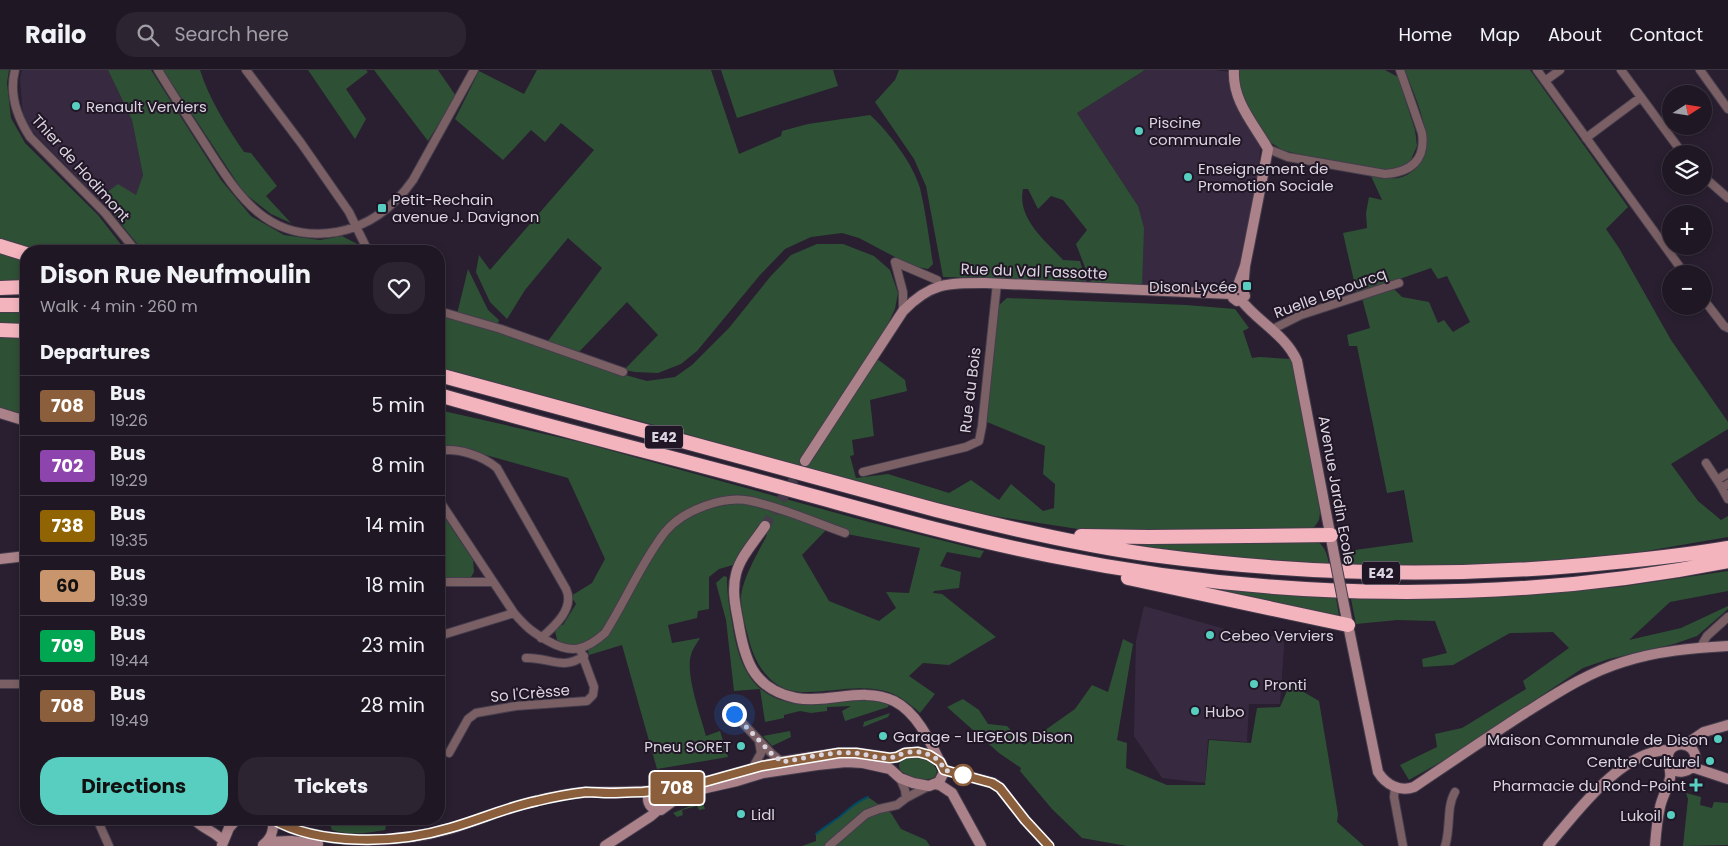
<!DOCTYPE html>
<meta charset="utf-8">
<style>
body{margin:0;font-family:Poppins,sans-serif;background:#2c2431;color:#f1f3f6;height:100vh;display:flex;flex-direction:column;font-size:19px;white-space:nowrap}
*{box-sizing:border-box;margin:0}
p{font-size:16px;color:#a19fa6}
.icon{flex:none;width:28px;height:28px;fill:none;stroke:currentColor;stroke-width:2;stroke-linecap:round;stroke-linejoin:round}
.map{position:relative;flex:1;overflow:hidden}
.side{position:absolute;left:20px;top:175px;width:425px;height:580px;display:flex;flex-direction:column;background:#1f1724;border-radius:20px;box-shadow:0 2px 8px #0003,0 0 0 1px #3c3641}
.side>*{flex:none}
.badge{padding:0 10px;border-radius:4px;font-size:18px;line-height:32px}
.needle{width:32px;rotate:78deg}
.fabs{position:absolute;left:1662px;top:15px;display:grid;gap:10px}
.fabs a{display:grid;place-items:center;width:50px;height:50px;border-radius:50%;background:#1f1724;box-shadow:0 2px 8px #0003,0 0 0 1px #3c3641;font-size:25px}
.you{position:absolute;width:25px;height:25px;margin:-12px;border:4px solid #fff;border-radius:50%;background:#1a73e8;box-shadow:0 0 0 8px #1a73e833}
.map>.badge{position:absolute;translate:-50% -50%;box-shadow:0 0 0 2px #fff}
h2{padding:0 20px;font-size:19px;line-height:45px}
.round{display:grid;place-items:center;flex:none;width:52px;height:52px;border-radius:20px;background:#2c2431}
.summary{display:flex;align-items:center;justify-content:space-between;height:85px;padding:0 20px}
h1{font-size:24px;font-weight:700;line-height:38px}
.action{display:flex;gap:10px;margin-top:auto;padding:10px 20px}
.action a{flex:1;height:58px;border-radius:20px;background:#58cec0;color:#111;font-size:20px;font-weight:700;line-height:58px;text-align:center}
.action a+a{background:#2c2431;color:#f1f3f6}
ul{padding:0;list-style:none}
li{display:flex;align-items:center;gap:15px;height:60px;padding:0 20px;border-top:1px solid #3c3641}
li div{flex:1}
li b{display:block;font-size:19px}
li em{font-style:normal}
li .badge{min-width:55px;font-weight:700;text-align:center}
header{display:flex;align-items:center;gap:30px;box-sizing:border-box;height:70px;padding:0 25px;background:#1f1724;border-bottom:1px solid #3c3641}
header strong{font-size:24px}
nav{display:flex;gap:28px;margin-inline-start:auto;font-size:18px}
.search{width:350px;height:45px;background:#2c2431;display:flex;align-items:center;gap:12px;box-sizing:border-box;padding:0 18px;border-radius:20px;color:#a19fa6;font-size:19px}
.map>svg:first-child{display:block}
.built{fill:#372a40}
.green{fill:#2e5135;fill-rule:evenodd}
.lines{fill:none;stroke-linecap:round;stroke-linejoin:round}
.stream{stroke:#034963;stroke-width:2}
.secondary-tunnel{stroke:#443a4a;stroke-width:10;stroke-dasharray:10 5;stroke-linecap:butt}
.street-casing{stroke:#453c4c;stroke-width:10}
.secondary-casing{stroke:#453c4c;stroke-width:12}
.highway-casing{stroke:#453c4c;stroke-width:16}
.street{stroke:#7a6064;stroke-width:8}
.secondary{stroke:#ab8289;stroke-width:10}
.highway{stroke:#f4b4be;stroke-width:14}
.secondary-bridge-casing{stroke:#453c4c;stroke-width:12;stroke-linecap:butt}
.secondary-bridge{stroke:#ab8289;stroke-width:10}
.line-casing{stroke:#fff;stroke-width:11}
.line{stroke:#8b5e3c;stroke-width:8}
.walk{stroke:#dbd5e0;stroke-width:5;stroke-dasharray:0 9}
.poi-dot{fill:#58cec0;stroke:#201626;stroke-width:2}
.stop-dot{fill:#fff;stroke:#8b5e3c;stroke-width:2.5}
.labels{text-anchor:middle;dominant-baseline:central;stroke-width:4;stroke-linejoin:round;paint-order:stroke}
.shield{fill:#201626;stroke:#a39ca8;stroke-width:1}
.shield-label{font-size:14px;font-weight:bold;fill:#dbd5e0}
.poi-label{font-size:15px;fill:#dbd5e0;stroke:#201626;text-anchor:start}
.street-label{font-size:15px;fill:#dbd5e0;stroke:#201626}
</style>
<header>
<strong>Railo</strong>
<div class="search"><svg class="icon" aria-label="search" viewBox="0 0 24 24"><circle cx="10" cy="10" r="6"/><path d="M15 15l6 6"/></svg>Search here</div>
<nav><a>Home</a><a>Map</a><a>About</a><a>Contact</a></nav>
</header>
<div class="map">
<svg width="1728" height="776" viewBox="0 0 1728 776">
<rect width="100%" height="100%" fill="#291f30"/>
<path class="built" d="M22 0H108L132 50 143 105 136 125 106 123 113 144 31 60 23 46 20 9Z
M1145 0H1215L1230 2 1261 74 1258 102 1238 209 1221 219 1142 216 1138 136 1077 43Z
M1144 536 1225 559 1283 568 1284 577 1280 634H1249L1247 672 1208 669 1205 713 1162 708 1134 666 1136 571Z"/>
<path class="green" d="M0 0H9L7 13 11 48 25 73 98 145 126 181H40L0 170Z
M108 0H151L221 110 251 146 284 165 320 170 342 166 361 176 362 181H143L113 144 106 123 118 114 136 125 143 105 132 50Z
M163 0H200C209 29 227 57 244 82L251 83 277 116 266 126 291 153 271 144 244 123Z
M308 0H366L368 2 346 19 366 49 355 69Z
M374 0H438L456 26 428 71Z
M537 0H711L739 84 781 66 782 61 808 54 870 45C889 62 913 94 920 118 926 143 929 169 933 194L928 199 912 196 859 168 842 163 811 167 785 179 760 205 697 281 681 294 658 303 635 302 624 300 658 265 627 232 578 283 548 271 602 198 568 168 525 220 507 249 490 232 476 202 479 185 490 200 594 80 561 53 545 72 531 60 503 90 455 49 479 1 524 24Z
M721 0H833L838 16 737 48Z
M899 0H1145L1077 43 1138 136 1144 158 1142 216 1091 213 1076 174 1087 160 1063 130 1051 126 1038 139 1028 119H1023C1017 149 1045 170 1063 190L1080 191 1086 211 943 207 926 116 914 89 875 32 895 10Z
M1238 0H1385L1398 7 1415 60 1417 76 1410 92 1401 99H1379L1306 86 1282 80 1270 72 1255 52 1240 26Z
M1405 0H1530L1628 137 1606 159 1619 178 1671 270 1728 352V359L1671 394 1698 431 1721 450 1728 446V467L1629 484 1501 495H1344L1341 482 1413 472 1404 420 1387 423 1357 276H1349L1347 265 1370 258 1362 228 1393 218 1402 227 1429 232 1438 253 1444 250 1453 262 1470 252 1447 206 1438 209 1431 198 1357 224 1343 163 1367 158 1366 143 1369 127 1382 130 1371 106C1379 106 1390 109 1398 108 1404 107 1411 103 1415 99 1441 77 1414 26 1405 0Z
M817 174H843L874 186 890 200 898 223 895 239 886 258 802 388 812 391 876 288 905 310 907 321 870 330 874 366 852 370 854 385 850 386 856 408 888 404 949 423 971 410 999 430 1011 414 1043 441 1054 438 1055 414 1043 404 1045 376 987 352 998 236 1007 228 1186 235 1235 239 1249 258 1243 261 1252 288 1259 287 1291 289 1309 370 1320 443 1319 450 1315 456 1308 462 1104 463 987 445 790 396 677 361 439 298V244L535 274 622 304 647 311 675 307 692 295 729 258 770 207 791 185Z
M0 181 26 189V210H0Z
M468 199 488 240 499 250 497 256 457 244Z
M0 243H26V256L0 254Z
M0 267 26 268V346L0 338Z
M439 340 580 372 869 452 984 481 980 488 947 482 940 496 961 502 959 518 934 521 933 523 942 524 996 567 949 595 923 593 909 606 935 624 920 643C910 634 898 624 885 621 856 614 830 623 801 622 770 621 754 593 748 566 745 554 741 541 741 528 742 509 758 483 767 465L755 461 733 495 719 499 709 507V539L698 541 697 548 668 555 672 573 700 568C697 573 692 580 691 585 685 604 701 647 706 666L720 661 728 687 657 699 622 575 589 585 588 580C594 575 602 571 606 565 630 534 651 468 685 448 704 437 724 435 744 433 737 432 726 429 718 430 713 431 665 458 661 461 639 487 603 603 557 570L555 561 559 554 563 555 576 534 571 526 592 513 605 489 568 408 454 376 439 378ZM826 460 920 478 909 523 886 522 896 538 879 551 829 531 802 485Z
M439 439 473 490 474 502 471 507 439 509Z
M1116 472H1318C1326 478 1327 485 1329 494L1208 485Z
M1728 501V521L1670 532 1629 570 1681 558 1728 536V539L1697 566 1674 574 1609 589 1583 598 1446 689 1409 710 1400 695 1437 677 1435 664 1462 658 1526 619 1523 611 1569 578 1553 562 1510 563 1453 595 1423 597 1422 589 1447 583 1435 551 1397 550 1356 554 1351 529H1458L1619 517Z
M724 506 727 507C727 524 729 535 732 552 739 600 755 634 810 634 830 634 851 629 870 629 876 630 883 632 889 633L888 637 845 651 842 641 851 636 827 637V641L811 643 800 641 784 645V648L765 652 760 619 734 621 726 550 716 513Z
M1195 517 1336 528 1339 546 1335 547Z
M1123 569 1133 574 1117 670 1127 673 1126 698 1167 715H1205L1209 670 1251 673 1257 638 1280 637 1290 614 1319 631 1338 744 1337 752 1364 776H1127L1082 768 1052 739 1020 701 1021 698 999 683 947 637 963 629 979 640 988 654 1007 656 1024 675 1075 639 1092 615 1108 622Z
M890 643 888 647 863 657 864 652Z
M790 661 791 667 772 676 763 666Z
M913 687C922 688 934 691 937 701L935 707C925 712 910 708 901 701 895 691 904 688 913 687Z
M1686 723 1701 727 1700 735 1712 738 1714 732 1728 733V775L1683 776 1688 729Z
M868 727 891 743 901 759 926 770 930 776H802L816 771V764C823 758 831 753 838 748 851 738 852 734 868 727Z
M702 731 705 739 699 740 697 736 682 740 683 745 677 747 673 743Z
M328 749H346L347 751C361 751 372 749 386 749L387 752 385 760C367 763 349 766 332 760Z"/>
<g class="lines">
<path class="stream" d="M816 764C823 758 831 753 838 748 851 738 852 734 868 727"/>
<path class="secondary-tunnel" d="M765 456 801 398"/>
<g class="street-casing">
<path id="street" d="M15 0C9 23 17 47 30 67L105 143 136 181
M158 0C173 25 189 49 205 74 237 124 267 174 337 162 369 156 394 137 413 110L474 0
M246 0 301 73 349 142 368 181
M1537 0 1685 204
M1621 0 1683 84
M1700 0 1728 39
M1545 11 1560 0
M1586 68 1641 27
M1268 79 1288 87 1385 104C1411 102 1426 90 1422 63L1400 0
M1704 107 1728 128
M1704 230 1724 256 1728 258
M439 241 501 259 623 302
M903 241V222L895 192 937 210
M1271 260 1301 245 1399 213
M439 381C457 377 483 386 497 398L566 519C575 538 555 556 541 568
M1706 393 1717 410
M863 402 966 377 979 371 982 356 997 213
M1728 403 1717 410 1722 418 1728 414
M1722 418 1728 429
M439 430 514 543C526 557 532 562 548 571 571 584 585 581 605 563 626 530 641 493 665 462 683 440 724 425 751 431 783 438 814 452 845 463
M439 512H493
M439 566 514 543
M1700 578 1707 566 1728 547
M526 588C549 587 562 601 584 586
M0 614H26
M734 644 771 683 782 692
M449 683 468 649 476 643 516 636 587 631 593 625 594 617 580 579
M752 699 761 683 759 671
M900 708 905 720 906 728
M1395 717 1394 727 1403 776
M97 749 109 776
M829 776 866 744 879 739 897 735 906 728 929 716
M1445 776C1451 759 1446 737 1455 722"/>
</g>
<g class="secondary-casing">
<path id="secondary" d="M1234 0C1232 31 1254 54 1268 79L1250 171 1245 196 1237 218C1232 219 1231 223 1233 228L1237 231 1241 230 1245 226 1243 219 1245 196
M1241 230C1258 252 1286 265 1297 291L1333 479
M0 343 26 351
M805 391 903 241C931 212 948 213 986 213L1231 224
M765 456C755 471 740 487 736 504 732 519 735 535 738 550 744 588 752 619 796 628 829 634 862 616 894 631 916 642 929 669 939 690
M0 489 26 486
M1345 540 1378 702C1386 715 1400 722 1414 717 1451 692 1488 667 1525 643 1557 623 1587 603 1623 592 1657 581 1693 578 1728 576
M1685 675 1704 662 1728 655
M1692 697 1728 709
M944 700 993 713 1000 718 1025 750 1049 776
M935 714 940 715 952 723 981 776
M194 749C202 759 215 761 223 771
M272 749C320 776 396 774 449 759 478 750 506 738 535 731 552 727 578 721 595 722 614 722 633 722 652 721L657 719H673L701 713 773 693 839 683H856L890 688 897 687 905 683 918 682 929 685 940 691 944 700 943 704 939 712 929 716 913 713 900 708 890 699 863 693 846 692 817 695 763 703 737 711 684 723 661 740 654 739C647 734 646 727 652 721
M267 772 291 771 318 774
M222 775 229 758 237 749
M263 775C272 768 274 760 273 749
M605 776 651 746 658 740
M1548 776C1577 742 1622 679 1670 680
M1655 776C1656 763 1657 750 1660 737 1662 727 1668 718 1670 708 1672 699 1665 690 1669 682 1673 673 1686 672 1692 679 1703 693 1685 709 1671 698"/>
</g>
<g class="highway-casing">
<path id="highway" d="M0 176 26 184
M0 218 26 217
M0 235H26
M0 260 26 261
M439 305 936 440C1007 458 1079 475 1152 485 1296 504 1440 508 1585 495 1632 491 1681 486 1728 478
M439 325C542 355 647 381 751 409 851 436 951 466 1052 486 1273 531 1506 535 1728 491
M1081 466 1149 467 1331 465
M1128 508 1348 555"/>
</g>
<use href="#street" class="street"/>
<use href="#secondary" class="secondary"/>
<use href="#highway" class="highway"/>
<g class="secondary-bridge-casing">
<path id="secondary-bridge" d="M1333 479 1345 540"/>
</g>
<use href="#secondary-bridge" class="secondary-bridge"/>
</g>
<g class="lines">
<g class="line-casing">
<path id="line" d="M272 749C319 776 397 774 450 758 479 750 507 737 537 731 553 727 570 724 586 722 594 722 601 723 609 723 620 723 632 722 643 722L652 721 657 719 677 718 701 713 762 696 839 683H856L890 688 897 687 905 683 918 682 929 685 940 692 944 700 992 713 1000 718 1025 750 1049 776"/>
</g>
<use href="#line" class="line"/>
<path class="walk" d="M734 644 771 683 782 692C806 688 831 681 856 683 866 684 876 688 887 688 894 688 898 685 905 683 919 679 940 685 944 700L970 706 963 705"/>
</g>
<g class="poi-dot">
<circle cx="76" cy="36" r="5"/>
<circle cx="1139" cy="61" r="5"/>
<circle cx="1188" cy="107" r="5"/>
<rect x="377" y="133" width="10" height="10" rx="2.5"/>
<rect x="1242" y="211" width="10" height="10" rx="2.5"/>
<circle cx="1210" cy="565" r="5"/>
<circle cx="1254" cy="614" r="5"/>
<circle cx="1195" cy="641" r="5"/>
<circle cx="883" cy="666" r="5"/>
<circle cx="1718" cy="669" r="5"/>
<circle cx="741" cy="676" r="5"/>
<circle cx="1710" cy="691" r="5"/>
<path d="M1693.5 707.5h5v5h5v5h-5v5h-5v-5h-5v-5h5z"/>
<circle cx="741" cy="744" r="5"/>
<circle cx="1671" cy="745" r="5"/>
</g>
<circle class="stop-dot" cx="963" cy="705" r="10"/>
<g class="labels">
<g class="shield">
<rect x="645" y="355.5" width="38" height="23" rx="4"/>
<rect x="1362" y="491.5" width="38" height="23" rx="4"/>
</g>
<g class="shield-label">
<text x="664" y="367">E42</text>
<text x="1381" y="503">E42</text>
</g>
<g class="poi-label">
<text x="86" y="36">Renault Verviers</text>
<text x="1149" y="52">Piscine<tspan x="1149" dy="17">communale</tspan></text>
<text x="1198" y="98">Enseignement de<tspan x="1198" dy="17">Promotion Sociale</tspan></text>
<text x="392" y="129">Petit-Rechain<tspan x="392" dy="17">avenue J. Davignon</tspan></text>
<text x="1237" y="216" text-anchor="end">Dison Lycée</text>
<text x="1220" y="565">Cebeo Verviers</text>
<text x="1264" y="614">Pronti</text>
<text x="1205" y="641">Hubo</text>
<text x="893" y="666">Garage - LIEGEOIS Dison</text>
<text x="1708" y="669" text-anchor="end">Maison Communale de Dison</text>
<text x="731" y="676" text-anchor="end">Pneu SORET</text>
<text x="1700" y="691" text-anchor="end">Centre Culturel</text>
<text x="1686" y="715" text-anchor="end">Pharmacie du Rond-Point</text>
<text x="751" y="744">Lidl</text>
<text x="1661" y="745" text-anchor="end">Lukoil</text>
</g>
<g class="street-label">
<text transform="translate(81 98) rotate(48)">Thier de Hodimont</text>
<text transform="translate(1034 201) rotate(2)">Rue du Val Fassotte</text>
<text transform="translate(1330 223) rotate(-20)">Ruelle Lepourcq</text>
<text transform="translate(970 320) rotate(-83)">Rue du Bois</text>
<text transform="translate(1337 420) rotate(80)">Avenue Jardin Ecole</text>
<text transform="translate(530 623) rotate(-5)">So l'Crèsse</text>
</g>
</g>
</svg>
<div class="fabs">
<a><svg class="needle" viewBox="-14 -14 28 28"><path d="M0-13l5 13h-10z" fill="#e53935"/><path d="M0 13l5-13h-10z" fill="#a19fa6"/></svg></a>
<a><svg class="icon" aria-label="layers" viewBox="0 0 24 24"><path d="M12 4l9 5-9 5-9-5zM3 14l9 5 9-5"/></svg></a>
<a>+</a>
<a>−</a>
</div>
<div class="you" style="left:734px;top:644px"></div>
<b class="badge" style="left:677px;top:718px;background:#8b5e3c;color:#fff">708</b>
<section class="side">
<div class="summary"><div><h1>Dison Rue Neufmoulin</h1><p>Walk · 4 min · 260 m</p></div><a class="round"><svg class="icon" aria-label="heart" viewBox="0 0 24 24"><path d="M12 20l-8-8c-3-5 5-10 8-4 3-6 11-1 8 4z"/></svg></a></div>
<h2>Departures</h2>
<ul>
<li><span class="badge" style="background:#8b5e3c;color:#fff">708</span><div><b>Bus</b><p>19:26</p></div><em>5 min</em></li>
<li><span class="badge" style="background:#8e44ad;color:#fff">702</span><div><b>Bus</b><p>19:29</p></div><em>8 min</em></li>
<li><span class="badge" style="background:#916403;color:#fff">738</span><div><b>Bus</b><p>19:35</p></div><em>14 min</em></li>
<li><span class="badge" style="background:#c9956d;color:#111">60</span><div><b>Bus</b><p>19:39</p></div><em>18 min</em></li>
<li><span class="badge" style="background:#00a651;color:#fff">709</span><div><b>Bus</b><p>19:44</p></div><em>23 min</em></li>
<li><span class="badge" style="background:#8b5e3c;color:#fff">708</span><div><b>Bus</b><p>19:49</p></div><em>28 min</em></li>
</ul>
<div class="action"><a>Directions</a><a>Tickets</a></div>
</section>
</div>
